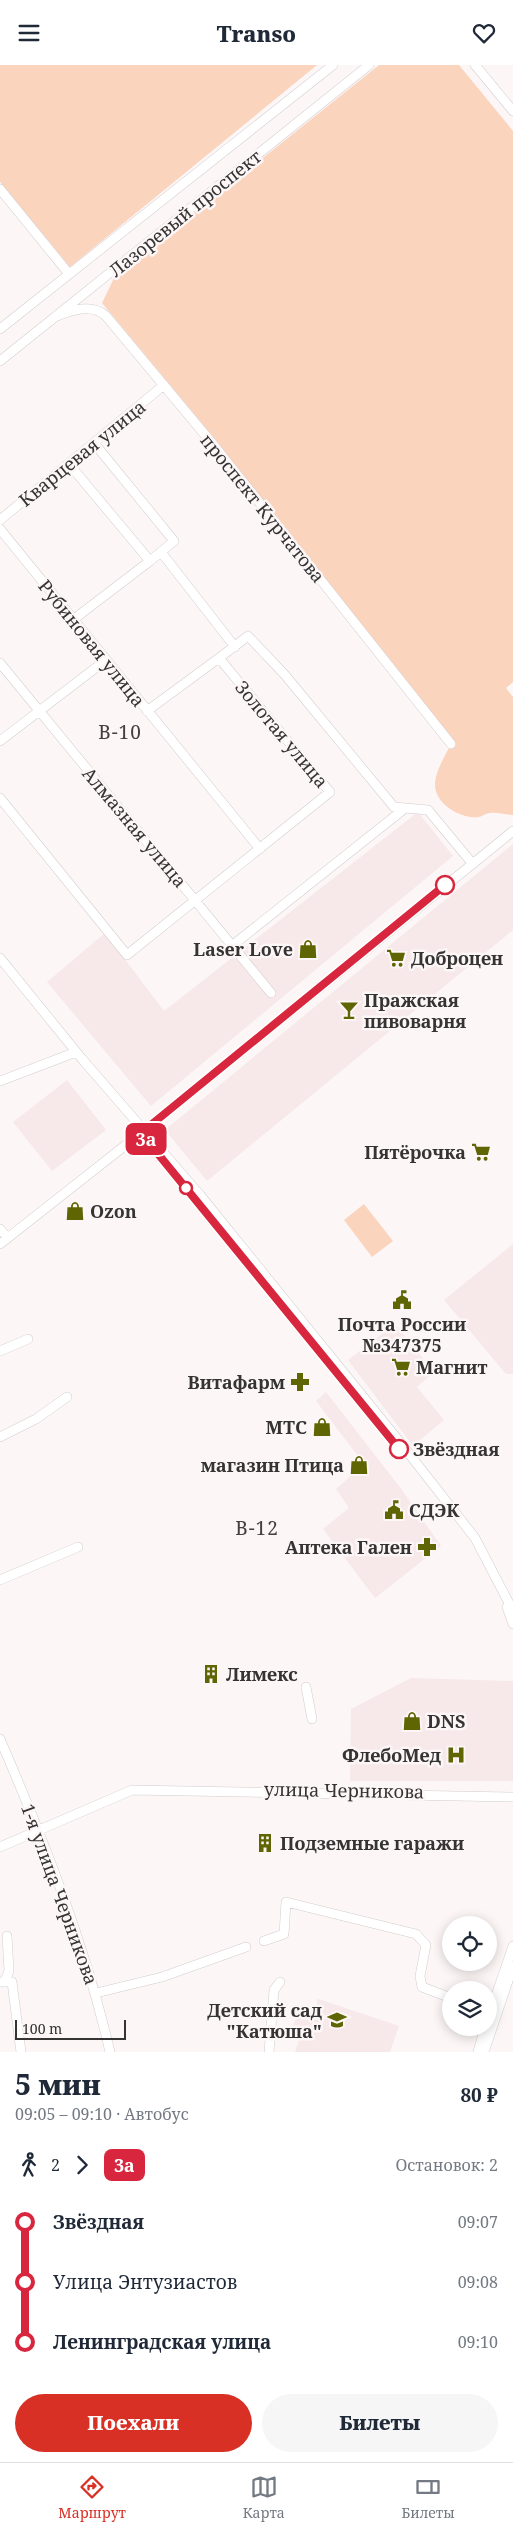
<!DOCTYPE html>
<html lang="ru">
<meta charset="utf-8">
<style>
body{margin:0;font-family:"Noto Serif",serif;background:#f6f6f7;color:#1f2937;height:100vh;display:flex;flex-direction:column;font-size:19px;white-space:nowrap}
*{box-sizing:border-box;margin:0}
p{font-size:16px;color:#747a83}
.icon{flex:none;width:28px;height:28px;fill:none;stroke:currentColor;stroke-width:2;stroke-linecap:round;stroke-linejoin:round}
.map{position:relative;height:1987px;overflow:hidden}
.drawer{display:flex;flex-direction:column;background:#fff;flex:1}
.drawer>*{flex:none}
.badge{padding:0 10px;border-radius:8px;font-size:18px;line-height:32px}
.buttons{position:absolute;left:442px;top:1851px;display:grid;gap:10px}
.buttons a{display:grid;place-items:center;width:55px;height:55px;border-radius:50%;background:#fff;box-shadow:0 2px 12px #0003;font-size:25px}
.scale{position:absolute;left:15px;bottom:12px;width:111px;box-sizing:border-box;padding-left:5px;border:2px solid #353333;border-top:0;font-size:14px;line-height:18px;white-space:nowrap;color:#353333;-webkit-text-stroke:4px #fcf6f7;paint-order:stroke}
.map>.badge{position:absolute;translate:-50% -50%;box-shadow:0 0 0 2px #fff}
.legs{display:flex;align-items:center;gap:8px;height:55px;padding:0 15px;font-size:16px}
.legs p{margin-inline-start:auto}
.overview{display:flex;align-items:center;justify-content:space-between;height:85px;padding:0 15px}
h1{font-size:28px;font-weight:800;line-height:38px}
.action{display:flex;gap:10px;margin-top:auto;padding:10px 15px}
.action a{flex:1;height:58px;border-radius:30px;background:#d93025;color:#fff;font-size:20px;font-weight:800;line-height:58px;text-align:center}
.action a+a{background:#f6f6f7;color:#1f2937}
ul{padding:0 15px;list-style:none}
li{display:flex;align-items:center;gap:18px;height:60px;font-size:19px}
li i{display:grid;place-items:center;width:8px;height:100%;margin:0 6px;background:currentColor}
li i::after{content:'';width:12px;height:12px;margin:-6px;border:4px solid;border-radius:50%;background:#fff}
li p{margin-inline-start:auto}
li:first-child i{background:linear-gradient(#0000 50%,currentColor 0)}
li:last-child i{background:linear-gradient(currentColor 50%,#0000 0)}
header{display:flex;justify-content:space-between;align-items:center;height:65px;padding:0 15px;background:#fff;font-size:22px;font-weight:800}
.tabs{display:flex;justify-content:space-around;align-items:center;height:70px;border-top:1px solid #e0e1e3;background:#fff;font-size:14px;color:#747a83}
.tabs a{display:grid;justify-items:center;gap:2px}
.tabs .on{color:#d93025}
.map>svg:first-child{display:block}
.built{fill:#f7e8e9}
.green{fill:#fbd4be}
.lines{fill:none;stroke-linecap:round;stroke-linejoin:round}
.minor-casing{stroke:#d3cdce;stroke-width:10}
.minor{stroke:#fff;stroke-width:9}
.line-1-casing{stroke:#fff;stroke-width:11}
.line-1{stroke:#d7263d;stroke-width:8}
.stop-1-dot{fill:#fff;stroke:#d7263d;stroke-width:2.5}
.labels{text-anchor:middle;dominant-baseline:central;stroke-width:5;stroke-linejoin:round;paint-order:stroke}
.street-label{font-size:18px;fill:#353333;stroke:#fcf6f7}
.poi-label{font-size:18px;font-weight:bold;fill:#353333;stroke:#fcf6f7;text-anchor:end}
.stop-label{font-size:18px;font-weight:bold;fill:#353333;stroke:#fcf6f7;text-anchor:start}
.neighbourhood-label{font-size:19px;letter-spacing:1px;fill:#444040;stroke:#fcf6f7}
</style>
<header><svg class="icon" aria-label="menu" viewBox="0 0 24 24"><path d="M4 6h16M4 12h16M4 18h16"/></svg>Transo<svg class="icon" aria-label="heart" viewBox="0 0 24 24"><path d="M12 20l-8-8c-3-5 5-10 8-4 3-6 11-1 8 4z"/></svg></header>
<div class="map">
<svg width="513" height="1987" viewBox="0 0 513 1987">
<rect width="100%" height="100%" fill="#fcf6f7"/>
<path class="built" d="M418 747 453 791 151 1041 47 917 105 868 164 946Z
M513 779V865L207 1116 165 1065Z
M67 1015 106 1065 52 1106 13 1057Z
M513 1179V1309H506L444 1235Z
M395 1259 434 1307 417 1322 444 1355 413 1381 348 1295Z
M326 1327 402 1425 441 1481 375 1533 323 1464 349 1443 336 1424 364 1399 316 1336Z
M411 1613 513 1616V1716H350L351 1644Z
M318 1934 399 1961 390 1987H295L300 1971 291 1967 299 1943 314 1948Z"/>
<path class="green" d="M0 0H317L70 202 0 117Z
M379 0H459L513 66V617L506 623 513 632V750C506 750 497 747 490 748 486 748 483 751 479 752 461 754 434 739 435 718 436 705 445 691 451 679L214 373 102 238 115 211Z
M364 1139 393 1176 372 1192 344 1155Z"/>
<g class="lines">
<g class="minor-casing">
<path id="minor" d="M475 0 513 46
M0 124 69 209
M55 252C71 245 92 238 106 251L216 383 451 679
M0 264 333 0
M0 296 369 0
M94 378 174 476 150 496
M69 399 150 496 74 554
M0 455 164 320
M0 464 260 784
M161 487 235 582
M0 598 271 928
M147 646 219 593
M0 676 106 595
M0 733 127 890 330 727 219 593 248 571 285 610 394 742 428 745 472 798
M233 880 404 744
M0 893 82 994 200 1130 403 1381 475 1473 513 1546
M0 1016 76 987
M0 1164 8 1173
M0 1179 141 1068 513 766
M0 1286 28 1274
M0 1372 36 1354 67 1332
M0 1515 78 1482
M507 1542 513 1559
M306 1622 312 1654
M0 1674C44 1776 85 1879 110 1987
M0 1782 132 1725 513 1732
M264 1876 284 1869 286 1837 416 1869 426 1880 420 1911 422 1922 451 1933
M5 1916 9 1906 7 1871
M0 1917H12L21 1987
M96 1928 162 1912 246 1882
M489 1951 513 1881
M269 1987 274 1925 280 1917
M478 1987 485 1962
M484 1987 513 1901"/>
</g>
<use href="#minor" class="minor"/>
</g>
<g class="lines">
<g class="line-1-casing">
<path id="line-1" d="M399 1384 141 1068 445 820"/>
</g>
<use href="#line-1" class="line-1"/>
</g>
<defs>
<g id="shop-bare" transform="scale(1.5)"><path d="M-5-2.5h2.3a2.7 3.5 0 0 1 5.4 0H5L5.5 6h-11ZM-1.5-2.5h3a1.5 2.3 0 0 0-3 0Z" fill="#5e6502" stroke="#fcf6f7" stroke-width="2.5" paint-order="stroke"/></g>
<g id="supermarket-bare" transform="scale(1.5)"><path d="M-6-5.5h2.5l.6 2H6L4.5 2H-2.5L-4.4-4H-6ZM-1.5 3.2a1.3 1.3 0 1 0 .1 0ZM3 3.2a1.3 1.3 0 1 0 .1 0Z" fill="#5e6502" stroke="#fcf6f7" stroke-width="2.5" paint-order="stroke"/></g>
<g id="bar-bare" transform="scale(1.5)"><path d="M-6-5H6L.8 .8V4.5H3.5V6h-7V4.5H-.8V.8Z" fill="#5e6502" stroke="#fcf6f7" stroke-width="2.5" paint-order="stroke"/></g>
<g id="civic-bare" transform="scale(1.5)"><path d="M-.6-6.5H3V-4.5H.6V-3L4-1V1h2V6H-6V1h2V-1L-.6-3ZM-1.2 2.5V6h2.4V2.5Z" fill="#5e6502" stroke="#fcf6f7" stroke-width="2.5" paint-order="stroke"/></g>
<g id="pharmacy-bare" transform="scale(1.5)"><path d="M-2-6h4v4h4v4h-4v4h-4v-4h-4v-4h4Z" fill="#5e6502" stroke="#fcf6f7" stroke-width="2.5" paint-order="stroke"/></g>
<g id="building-bare" transform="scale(1.5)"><path d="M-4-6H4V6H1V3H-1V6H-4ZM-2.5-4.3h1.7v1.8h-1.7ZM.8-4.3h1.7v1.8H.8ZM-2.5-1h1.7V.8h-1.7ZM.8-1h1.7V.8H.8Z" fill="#5e6502" stroke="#fcf6f7" stroke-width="2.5" paint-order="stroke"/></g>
<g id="hospital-bare" transform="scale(1.5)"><path d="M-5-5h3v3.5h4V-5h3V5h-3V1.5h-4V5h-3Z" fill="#5e6502" stroke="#fcf6f7" stroke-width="2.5" paint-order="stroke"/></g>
<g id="school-bare" transform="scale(1.5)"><path d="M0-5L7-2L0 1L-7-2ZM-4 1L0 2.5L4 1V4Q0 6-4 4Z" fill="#5e6502" stroke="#fcf6f7" stroke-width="2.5" paint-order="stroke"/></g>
</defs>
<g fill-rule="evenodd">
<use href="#shop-bare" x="308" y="884"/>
<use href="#supermarket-bare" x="396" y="893"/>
<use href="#bar-bare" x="349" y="945"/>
<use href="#supermarket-bare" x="481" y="1087"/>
<use href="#shop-bare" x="75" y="1146"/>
<use href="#civic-bare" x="402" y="1235"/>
<use href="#supermarket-bare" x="401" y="1302"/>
<use href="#pharmacy-bare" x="300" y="1317"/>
<use href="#shop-bare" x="322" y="1362"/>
<use href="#shop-bare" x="359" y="1400"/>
<use href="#civic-bare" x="394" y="1445"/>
<use href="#pharmacy-bare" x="427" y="1482"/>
<use href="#building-bare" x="211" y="1609"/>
<use href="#shop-bare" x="412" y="1656"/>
<use href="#hospital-bare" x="456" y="1690"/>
<use href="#building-bare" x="265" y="1778"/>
<use href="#school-bare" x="337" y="1955"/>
</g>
<g class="stop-1-dot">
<circle cx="445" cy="820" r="9"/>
<circle cx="186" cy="1123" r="6"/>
<circle cx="399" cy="1384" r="9"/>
</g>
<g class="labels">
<g class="street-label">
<text transform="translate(185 148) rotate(-39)">Лазоревый проспект</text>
<text transform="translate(82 388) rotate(-39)">Кварцевая улица</text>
<text transform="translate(263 443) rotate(51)">проспект Курчатова</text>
<text transform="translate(92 578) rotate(51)">Рубиновая улица</text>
<text transform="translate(282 669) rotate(50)">Золотая улица</text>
<text transform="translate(135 762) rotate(50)">Алмазная улица</text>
<text transform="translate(344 1725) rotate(1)">улица Черникова</text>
<text transform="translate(60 1829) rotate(70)">1-я улица Черникова</text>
</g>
<g class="poi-label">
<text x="293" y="884">Laser Love</text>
<text x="411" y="893" text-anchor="start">Доброцен</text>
<text x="364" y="935" text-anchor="start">Пражская<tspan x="364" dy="21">пивоварня</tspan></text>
<text x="466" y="1087">Пятёрочка</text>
<text x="90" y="1146" text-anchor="start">Ozon</text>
<text x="402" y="1259" text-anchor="middle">Почта России<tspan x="402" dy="21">№347375</tspan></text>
<text x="416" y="1302" text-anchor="start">Магнит</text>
<text x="285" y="1317">Витафарм</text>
<text x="307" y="1362">МТС</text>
<text x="344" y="1400">магазин Птица</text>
<text x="409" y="1445" text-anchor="start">СДЭК</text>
<text x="412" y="1482">Аптека Гален</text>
<text x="226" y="1609" text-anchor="start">Лимекс</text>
<text x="427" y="1656" text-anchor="start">DNS</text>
<text x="441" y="1690">ФлебоМед</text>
<text x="280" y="1778" text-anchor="start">Подземные гаражи</text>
<text x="322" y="1945">Детский сад<tspan x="322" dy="21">"Катюша"</tspan></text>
</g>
<g class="stop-label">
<text x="413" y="1384">Звёздная</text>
</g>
<g class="neighbourhood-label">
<text x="120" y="667">В-10</text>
<text x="257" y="1463">В-12</text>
</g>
</g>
</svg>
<div class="buttons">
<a><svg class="icon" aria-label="locate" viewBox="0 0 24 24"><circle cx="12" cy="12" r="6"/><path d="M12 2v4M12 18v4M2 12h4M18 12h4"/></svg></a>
<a><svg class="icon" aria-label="layers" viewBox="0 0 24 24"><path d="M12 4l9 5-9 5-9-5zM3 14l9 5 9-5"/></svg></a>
</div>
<div class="scale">100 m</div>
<b class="badge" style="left:146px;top:1074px;background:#d7263d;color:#fff">3а</b>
</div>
<section class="drawer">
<div class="overview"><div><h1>5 мин</h1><p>09:05 – 09:10 · Автобус</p></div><b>80 ₽</b></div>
<div class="legs"><svg class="icon" aria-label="walk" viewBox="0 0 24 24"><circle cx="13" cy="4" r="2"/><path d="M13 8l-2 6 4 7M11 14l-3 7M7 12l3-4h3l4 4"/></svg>2<svg class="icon" aria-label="forward" viewBox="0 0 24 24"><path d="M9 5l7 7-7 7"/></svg><b class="badge" style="background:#d7263d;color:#fff">3а</b><p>Остановок: 2</p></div>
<ul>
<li><i style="color:#d7263d"></i><b>Звёздная</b><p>09:07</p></li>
<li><i style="color:#d7263d"></i><span>Улица Энтузиастов</span><p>09:08</p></li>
<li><i style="color:#d7263d"></i><b>Ленинградская улица</b><p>09:10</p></li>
</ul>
<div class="action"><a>Поехали</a><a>Билеты</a></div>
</section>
<nav class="tabs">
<a class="on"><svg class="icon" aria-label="directions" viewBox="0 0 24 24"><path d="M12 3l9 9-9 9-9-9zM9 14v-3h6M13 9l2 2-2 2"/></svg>Маршрут</a>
<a><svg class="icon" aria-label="map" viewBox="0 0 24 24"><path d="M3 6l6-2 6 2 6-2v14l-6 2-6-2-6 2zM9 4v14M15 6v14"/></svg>Карта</a>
<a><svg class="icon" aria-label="tickets" viewBox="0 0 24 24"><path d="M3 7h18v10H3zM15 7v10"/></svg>Билеты</a>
</nav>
